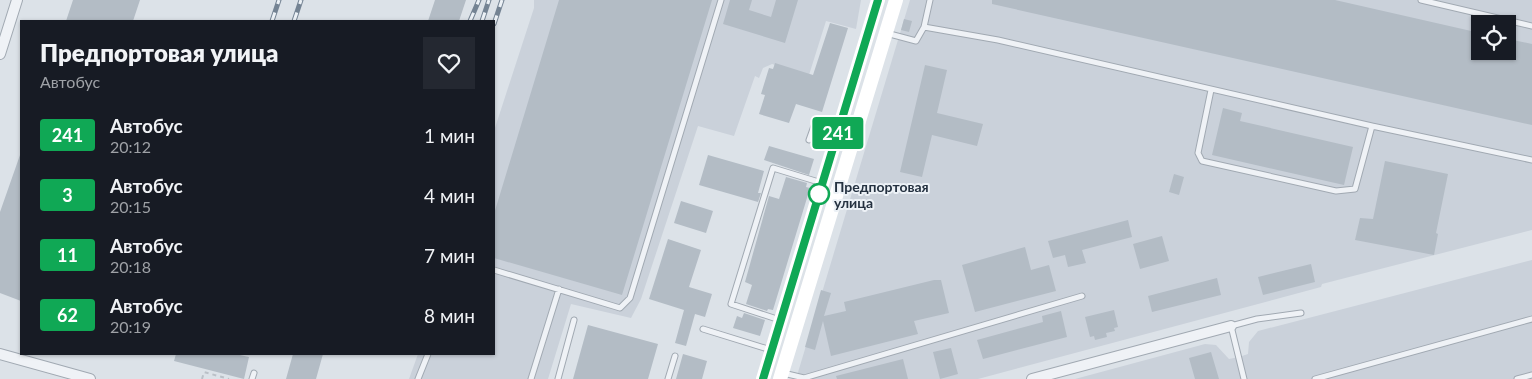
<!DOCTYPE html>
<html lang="ru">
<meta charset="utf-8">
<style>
body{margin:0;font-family:Lato,sans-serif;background:#242831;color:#f1f3f6;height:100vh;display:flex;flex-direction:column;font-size:19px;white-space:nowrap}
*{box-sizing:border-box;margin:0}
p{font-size:16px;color:#9ea1a6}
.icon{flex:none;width:28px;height:28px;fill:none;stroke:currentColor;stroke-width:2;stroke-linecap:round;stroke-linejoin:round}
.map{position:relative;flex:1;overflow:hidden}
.panel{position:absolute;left:20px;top:20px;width:475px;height:335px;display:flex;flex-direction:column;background:#171b24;border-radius:0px;box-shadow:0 1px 4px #0004}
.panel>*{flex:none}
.badge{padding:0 10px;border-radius:4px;font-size:18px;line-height:32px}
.controls{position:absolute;left:1471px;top:15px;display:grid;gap:10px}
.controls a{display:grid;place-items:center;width:45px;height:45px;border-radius:0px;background:#171b24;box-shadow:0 1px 4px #0004;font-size:25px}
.map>.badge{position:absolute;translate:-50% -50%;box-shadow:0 0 0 2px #fff}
.round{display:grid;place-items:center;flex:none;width:52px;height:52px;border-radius:0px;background:#242831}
.summary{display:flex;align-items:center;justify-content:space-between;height:85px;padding:0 20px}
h1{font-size:24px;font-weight:800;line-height:38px}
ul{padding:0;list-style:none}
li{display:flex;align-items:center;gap:15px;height:60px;padding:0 20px}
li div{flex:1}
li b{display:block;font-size:19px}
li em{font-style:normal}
li .badge{min-width:55px;font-weight:700;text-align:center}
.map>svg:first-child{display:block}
.built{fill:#cad1da;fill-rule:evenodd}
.building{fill:#b3bcc5}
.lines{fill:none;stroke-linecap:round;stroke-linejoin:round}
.service-casing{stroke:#a1a9b2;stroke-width:7}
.minor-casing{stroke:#a1a9b2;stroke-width:12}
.path{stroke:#bac0c7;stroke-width:2;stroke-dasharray:4 4;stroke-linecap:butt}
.service{stroke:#eff2f6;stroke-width:5}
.minor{stroke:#eff2f6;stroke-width:10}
.secondary{stroke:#fff;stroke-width:14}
.rail-casing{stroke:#748393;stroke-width:5}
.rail{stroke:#ecf1f6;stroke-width:3;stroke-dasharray:9;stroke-linecap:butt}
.line-casing{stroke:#fff;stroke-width:11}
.line{stroke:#10a855;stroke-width:8}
.stop-dot{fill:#fff;stroke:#10a855;stroke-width:2.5}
.labels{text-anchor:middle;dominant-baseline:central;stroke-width:4;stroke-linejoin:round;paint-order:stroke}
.stop-label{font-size:14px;font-weight:bold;fill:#243140;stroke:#ecf1f6;text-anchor:start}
</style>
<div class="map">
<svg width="1532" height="379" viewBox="0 0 1532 379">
<rect width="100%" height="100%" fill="#dce2e8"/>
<path class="built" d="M534 0H861L856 29 826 21 809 75 772 64 763 68 759 78 755 76 734 136 698 126 641 299 631 318 571 304 548 379H409L418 354H494V131L534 8Z
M910 0H1532V230L1322 284 1321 287 978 379H796ZM1480 24H1508V51H1480Z
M1532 260V379H1075L1205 344 1216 345 1229 359 1239 357 1248 354 1249 342 1258 331Z"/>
<path class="building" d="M73 0H140L133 21H66Z
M435 0H466L459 21H428Z
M559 0H712L622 295 494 258V214Z
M730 0H752L749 10 771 17 776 0H798L785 43 723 24Z
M992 0H1335L1480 33V51H1508V39L1532 44V125L992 4Z
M904 19 912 21 909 32 901 30Z
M830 23 848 28 822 112 796 104 789 123 759 114 765 95 761 94 769 68 773 69 775 63 813 75Z
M925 65 947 70 937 113 983 124 977 146 932 135 922 177 900 172Z
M1223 108 1242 113 1240 121 1353 147 1344 185 1212 155Z
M769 146 814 159 809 175 764 160Z
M20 155H21V301L0 293V212Z
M708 155 764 171 758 193H761L758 202 699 185Z
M1385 161 1448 174 1436 233 1438 234 1434 255 1355 240 1360 218 1373 219Z
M1174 174 1184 177 1179 195 1169 192Z
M786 177 807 183 806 187 810 188 773 310 768 309 767 311 746 304 752 285 745 282 769 196 779 199Z
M681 201 713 211 706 233 674 223Z
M1128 220 1132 237 1082 250 1086 263 1068 267 1065 255 1053 258 1048 241Z
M1162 236 1169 261 1140 269 1133 244Z
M668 239 701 250 689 287 712 294 705 317 695 314 686 346 675 343 684 310 649 299Z
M1025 247 1031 270 1049 265 1056 291 975 312 962 265Z
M1311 264 1315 282 1263 295 1258 277Z
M1217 278 1221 295 1152 312 1148 296Z
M934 280H941L949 313 914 321 918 334 831 356 823 321 815 350 805 347 821 290 831 293 824 316 846 311 844 302Z
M1114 310 1118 327 1114 328 1115 331 1106 333 1107 337 1095 340 1094 336 1090 337 1085 317Z
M1061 311 1067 337 983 359 977 340 1043 322 1042 316Z
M744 313 765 320 760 336 733 328 737 316 742 318Z
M588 325 658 344 648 379H573Z
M951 348 958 374 940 379 933 352Z
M1211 352 1219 379H1195L1189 358Z
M176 354H235L249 357 244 379 174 361Z
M293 354H323L316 379H286Z
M683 354 707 361 702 379H676Z
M903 359 908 379H837L836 376Z"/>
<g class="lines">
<g class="service-casing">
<path id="service" d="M930 0 924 27 998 40 1372 126 1532 160
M1421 0 1532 26
M886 33 916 41 924 27
M1211 90 1198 153 1202 161 1336 191 1355 189 1372 126
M809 140 814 126 838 133
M494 270 620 308 630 298 721 0
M780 320 731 304 773 168 822 183
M703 329 771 350
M783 373 804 378 1082 296
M252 379 254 373
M418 379 428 354
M531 379 559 289
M558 379 574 320
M668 379 675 356
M1244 379 1231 326 1257 319 1301 313
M1315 379 1532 319
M1517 379 1532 375"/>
</g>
<g class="minor-casing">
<path id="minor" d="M0 54 17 0
M0 354 90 379
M1032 379 1231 326"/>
</g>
<path class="path" d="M202 379 204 372 229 379"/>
<use href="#service" class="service"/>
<use href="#minor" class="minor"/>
<path class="secondary" d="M763 379 878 0
M780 379 896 0"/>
<g class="rail-casing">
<path id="rail" d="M272 21 279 0
M294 21 301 0
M470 21 479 0
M482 21 489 0
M494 24 502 0"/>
</g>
<use href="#rail" class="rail"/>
</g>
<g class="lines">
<g class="line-casing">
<path id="line" d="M763 379 878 0"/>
</g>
<use href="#line" class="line"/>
</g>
<circle class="stop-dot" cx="819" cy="194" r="10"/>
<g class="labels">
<g class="stop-label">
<text x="834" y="186">Предпортовая<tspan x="834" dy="16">улица</tspan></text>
</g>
</g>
</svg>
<div class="controls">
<a><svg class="icon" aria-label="locate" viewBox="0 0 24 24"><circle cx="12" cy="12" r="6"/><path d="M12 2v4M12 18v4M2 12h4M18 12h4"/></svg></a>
</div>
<b class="badge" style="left:838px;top:133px;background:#10a855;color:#fff">241</b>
<section class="panel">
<div class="summary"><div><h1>Предпортовая улица</h1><p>Автобус</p></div><a class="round"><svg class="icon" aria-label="heart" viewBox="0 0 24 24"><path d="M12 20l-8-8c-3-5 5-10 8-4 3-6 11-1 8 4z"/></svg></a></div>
<ul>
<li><span class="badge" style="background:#10a855;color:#fff">241</span><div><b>Автобус</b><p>20:12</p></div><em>1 мин</em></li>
<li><span class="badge" style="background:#10a855;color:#fff">3</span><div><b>Автобус</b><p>20:15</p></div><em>4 мин</em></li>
<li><span class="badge" style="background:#10a855;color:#fff">11</span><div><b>Автобус</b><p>20:18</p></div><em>7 мин</em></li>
<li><span class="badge" style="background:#10a855;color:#fff">62</span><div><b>Автобус</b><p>20:19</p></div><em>8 мин</em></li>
</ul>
</section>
</div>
